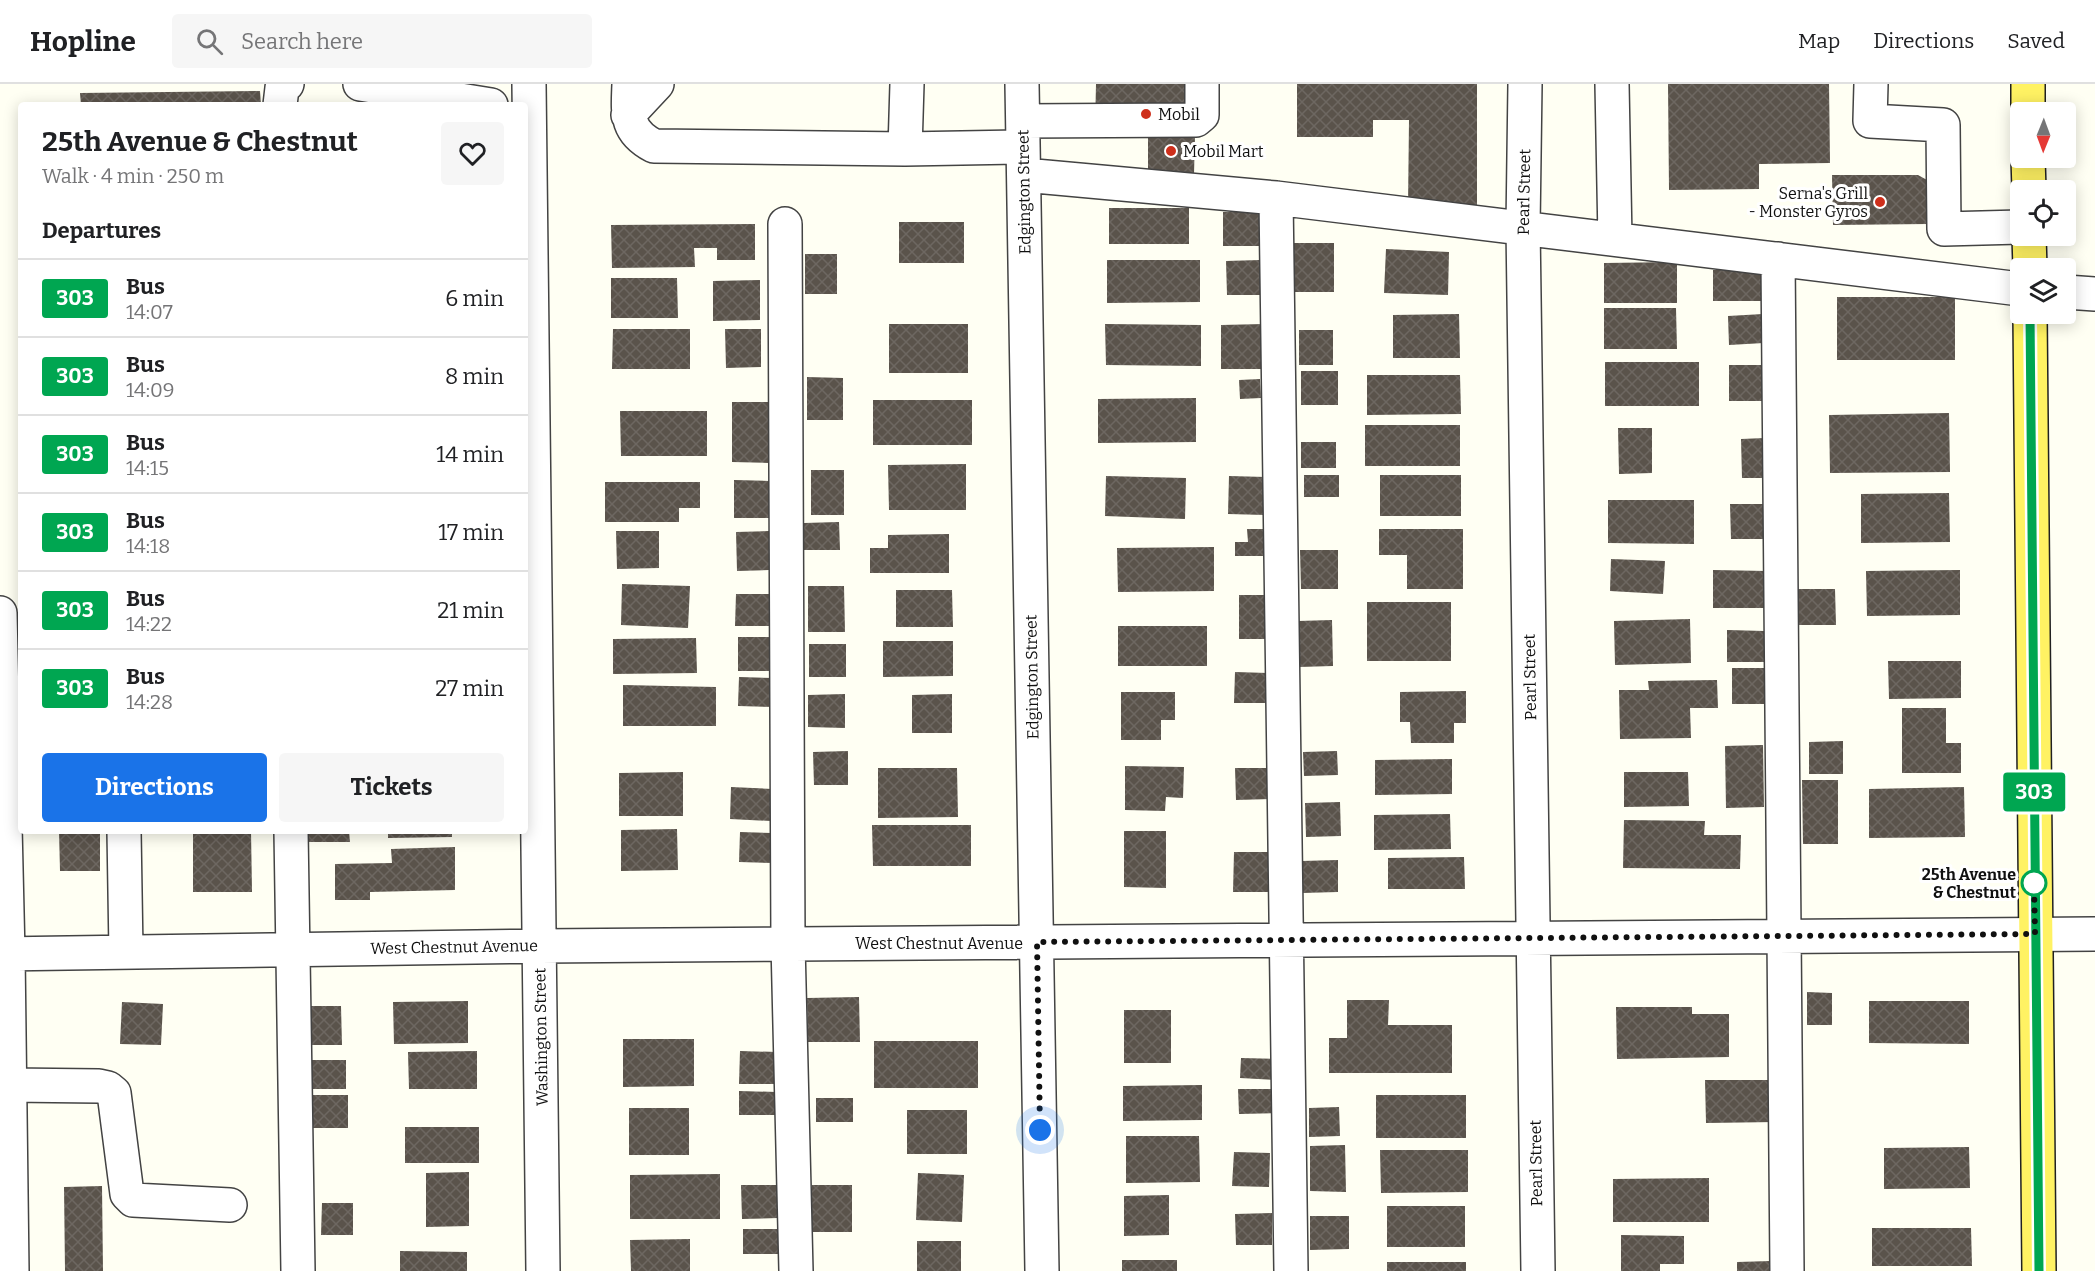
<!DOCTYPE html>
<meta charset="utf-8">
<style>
body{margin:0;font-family:Bitter,serif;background:#f6f6f6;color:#202124;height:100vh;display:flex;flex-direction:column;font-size:22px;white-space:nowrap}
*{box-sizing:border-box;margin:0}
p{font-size:20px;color:#757577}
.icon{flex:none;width:33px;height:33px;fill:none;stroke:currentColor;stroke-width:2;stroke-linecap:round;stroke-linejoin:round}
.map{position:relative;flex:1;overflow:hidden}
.details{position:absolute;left:18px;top:18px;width:510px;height:732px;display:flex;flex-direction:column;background:#fff;border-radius:6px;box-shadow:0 3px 15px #0003}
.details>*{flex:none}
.badge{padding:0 12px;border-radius:4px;font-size:21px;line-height:39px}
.needle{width:39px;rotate:181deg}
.fabs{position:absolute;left:2010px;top:18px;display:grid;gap:12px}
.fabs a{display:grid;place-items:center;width:66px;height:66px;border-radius:6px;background:#fff;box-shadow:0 3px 15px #0003;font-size:30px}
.you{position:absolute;width:30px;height:30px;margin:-15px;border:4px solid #fff;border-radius:50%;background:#1a73e8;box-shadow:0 0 0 9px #1a73e833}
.map>.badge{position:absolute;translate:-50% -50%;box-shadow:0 0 0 3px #fff}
h2{padding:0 24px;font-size:22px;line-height:54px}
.round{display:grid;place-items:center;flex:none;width:63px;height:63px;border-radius:6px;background:#f6f6f6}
.head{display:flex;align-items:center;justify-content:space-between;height:102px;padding:0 24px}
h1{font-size:28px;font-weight:700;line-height:45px}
.button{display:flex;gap:12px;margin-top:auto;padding:12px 24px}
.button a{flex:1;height:69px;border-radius:6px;background:#1a73e8;color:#fff;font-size:24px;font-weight:700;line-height:69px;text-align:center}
.button a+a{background:#f6f6f6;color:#202124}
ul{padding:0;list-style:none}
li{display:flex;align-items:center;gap:18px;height:78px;padding:0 24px;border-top:2px solid #e0e0e0}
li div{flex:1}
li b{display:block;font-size:22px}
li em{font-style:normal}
li .badge{min-width:66px;font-weight:700;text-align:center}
header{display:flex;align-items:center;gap:36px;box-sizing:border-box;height:84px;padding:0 30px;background:#fff;border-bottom:2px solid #e0e0e0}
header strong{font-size:28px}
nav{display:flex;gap:33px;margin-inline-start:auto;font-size:21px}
.search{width:420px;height:54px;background:#f6f6f6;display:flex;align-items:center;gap:15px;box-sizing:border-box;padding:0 21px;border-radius:6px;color:#757577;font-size:22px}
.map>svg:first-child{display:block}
.building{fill:url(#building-cross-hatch)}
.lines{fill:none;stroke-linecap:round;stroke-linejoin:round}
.minor-casing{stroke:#434343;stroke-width:36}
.major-casing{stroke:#212121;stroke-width:36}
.minor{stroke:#fff;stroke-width:33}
.major{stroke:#fff263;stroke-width:33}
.line-casing{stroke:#fff;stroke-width:14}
.line{stroke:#00a651;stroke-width:9}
.walk{stroke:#101010;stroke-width:6;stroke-dasharray:0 10.8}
.poi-dot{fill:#ce2f1b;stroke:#fff;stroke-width:2}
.stop-dot{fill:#fff;stroke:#00a651;stroke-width:3}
.labels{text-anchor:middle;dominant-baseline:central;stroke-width:6;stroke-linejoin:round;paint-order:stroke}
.poi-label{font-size:16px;fill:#101010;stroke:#fff;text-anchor:start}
.street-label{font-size:16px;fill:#101010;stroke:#fff}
.stop-label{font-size:16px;font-weight:bold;fill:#101010;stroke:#fff;text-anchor:end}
</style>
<header>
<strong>Hopline</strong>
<div class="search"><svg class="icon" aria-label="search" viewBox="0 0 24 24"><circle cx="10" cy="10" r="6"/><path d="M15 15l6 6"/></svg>Search here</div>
<nav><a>Map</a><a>Directions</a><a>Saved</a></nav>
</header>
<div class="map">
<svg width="2095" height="1187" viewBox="0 0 2095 1187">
<defs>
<pattern id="building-cross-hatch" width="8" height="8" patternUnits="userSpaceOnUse" patternTransform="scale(1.5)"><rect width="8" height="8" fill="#5a534b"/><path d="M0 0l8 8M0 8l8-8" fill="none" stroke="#6d6761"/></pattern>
</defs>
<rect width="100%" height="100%" fill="#fffff3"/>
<path class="building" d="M1096 0H1206L1196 15 1194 90 1148 89V45H1095Z
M1297 0H1477V122H1408L1409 36H1373V53H1297Z
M1668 0H1829L1830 79 1759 80V105L1669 106Z
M260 7 261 21H81L80 9Z
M1832 91H1918L1927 96 1928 140 1833 141Z
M1109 124H1189V160H1109Z
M1223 128H1267V162H1223Z
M899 138H964V179H899Z
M755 140V176H717V164H694L695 183 612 184 611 141Z
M1294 159H1334V208H1294Z
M1386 165 1449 168 1448 211 1384 209Z
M805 170H837V210H805Z
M1107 176H1200V218L1107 219Z
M1260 176 1261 211H1227L1226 177Z
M1677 178V219H1604V179Z
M1713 186H1764L1765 217H1713Z
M611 194H677L678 234H611Z
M760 196V236L713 237V197Z
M1837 213H1955V276H1837Z
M1604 224H1676L1677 265H1604Z
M1459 230 1460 274H1393V231Z
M1763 230 1764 259 1729 261 1728 232Z
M889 240H968V289H889Z
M1105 240 1201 241V282L1106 281Z
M1264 240V285H1221V241Z
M613 245H690V285H612Z
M725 245H761V283L726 284Z
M1299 246H1333V281H1299Z
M1605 278H1699V322H1605Z
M1729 281H1763L1764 317H1729Z
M1301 287H1338V321H1301Z
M1367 291H1460L1461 330 1367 331Z
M807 293 843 294V336H807Z
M1260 295 1261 314 1240 315 1239 296Z
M1196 314V358L1098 359V315Z
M873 316H972V361H873Z
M732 318H769V379L732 378Z
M620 327H707V372H621Z
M1949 329 1950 388 1830 389 1829 331Z
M1365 341H1460V382H1365Z
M1618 344H1652V389L1619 390Z
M1765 354 1766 394H1742L1741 355Z
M1301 358H1336V384H1301Z
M966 380V426H889L888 381Z
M811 386H844V431H811Z
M1304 391H1339V413H1304Z
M1380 391H1461V432H1380Z
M1106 392 1186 394 1185 435 1105 432Z
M1229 392 1266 393 1265 431 1228 430Z
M734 396 769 397V434H734Z
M605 398H700V424H679V438H605Z
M1949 409 1950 458 1861 459V410Z
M1608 416H1694V460L1608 459Z
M1730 420H1766L1767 455H1731Z
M839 438 840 466H804V439Z
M1247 445H1267V472H1235V458H1248Z
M1379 445H1463V505H1407V471H1379Z
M616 447H659V484L617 485Z
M769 447V486L737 487 736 448Z
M949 450V489H870V464H888V451Z
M1214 463V507L1118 508 1117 464Z
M1300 466H1338V505H1301Z
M1611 475 1665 477 1663 510 1610 507Z
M1713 486 1766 487 1765 524H1713Z
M1960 486V531L1867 532 1866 487Z
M622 500 690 502 688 544 621 541Z
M808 502H844L845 548H808Z
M1797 505H1835L1836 541H1798Z
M896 506H952L953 543H896Z
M736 510H771L770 542H735Z
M1239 511H1271V555H1239Z
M1367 518H1451V577H1367Z
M1690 535 1691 579 1615 581 1614 537Z
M1332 536 1333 582 1299 583 1298 537Z
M1118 542H1207V582H1118Z
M1727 546 1764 547V578H1727Z
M738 553H775V587H738Z
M696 554 697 589 613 590V555Z
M883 557H953V592L883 593Z
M809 560H846V593H809Z
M1888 577H1961V614L1889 615Z
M1732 584H1768V620H1732Z
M1235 588 1268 589 1267 619H1234Z
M739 593 774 594V623L738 622Z
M1717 596 1718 624H1690L1691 654 1620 655 1619 606H1649L1648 597Z
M623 601 716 603V642H623Z
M1466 607V639H1454V659H1411L1410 638H1400V608Z
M1121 608H1175V636H1161V656H1121Z
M845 610V644L808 643V611Z
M952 610V649H912V611Z
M1902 624H1946V659H1961V689H1902Z
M1843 657V690H1809V658Z
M1763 661 1764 723 1726 724 1725 662Z
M848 667V701H814L813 668Z
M1337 667 1338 691 1304 692 1303 668Z
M1452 675V710L1375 711V676Z
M1125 682 1184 683 1183 714 1166 713 1165 727 1125 726Z
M878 684H957L958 733 878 734Z
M1235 684H1271V715L1236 716Z
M683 688V732H619V689Z
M1624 688H1688L1689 722 1624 723Z
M1802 696H1838V760H1803Z
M731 703 772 705 771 737 730 735Z
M1964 703 1965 753 1869 754V705Z
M1340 718 1341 752 1306 753 1305 719Z
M1450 730 1451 765 1374 766V731Z
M1624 736 1705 737 1704 751H1741L1740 785 1623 784Z
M872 741H971V782H873Z
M677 745 678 786 621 787V746Z
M59 747H100V787H60Z
M193 747H251L252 808H193Z
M309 747H349L350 758H309Z
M388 747H452V753L388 754Z
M1124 747H1166V804L1124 803Z
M740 748 772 749 771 779 739 778Z
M455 763V806L370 808V816H335V780L392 779 391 765Z
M1234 768H1274V808H1233Z
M1464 773 1465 805H1388V774Z
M1338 776V808L1302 809V777Z
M1807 908 1832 909V941H1807Z
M859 913 860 958H808L807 914Z
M1347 916H1389L1388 941H1452V989H1329V954H1347Z
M468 917V959L394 960 393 918Z
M1869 917H1969V960L1869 959Z
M122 918 163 920 161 961 120 960Z
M309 922H341L342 961H309Z
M1616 923H1692V930H1729V973L1617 975Z
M1124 926H1171V979H1124Z
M623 955H694V1002L623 1003Z
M874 957H978V1004H874Z
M477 967V1005H409L408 968Z
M740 967 777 968 776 1000H739Z
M1241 974 1278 975 1277 996 1240 994Z
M312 976H346V1005H311Z
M1705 996H1775L1776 1038 1706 1039Z
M1202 1001V1036L1123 1037V1002Z
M1238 1005H1276L1277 1029 1239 1030Z
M739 1007 776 1008 775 1031H739Z
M312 1011H348V1044H312Z
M1376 1011H1466V1054H1376Z
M816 1014H853V1038H816Z
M1339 1023 1340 1052 1309 1053V1024Z
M629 1024H689V1071H629Z
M907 1026H967V1070H907Z
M405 1043H479V1079H405Z
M1126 1052H1199L1200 1098 1126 1099Z
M1345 1061 1346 1108 1310 1107V1062Z
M1969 1063 1970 1104 1884 1105V1064Z
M1380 1066H1468V1108L1381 1109Z
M1234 1068 1270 1069 1269 1103 1232 1102Z
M469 1088V1142L426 1143V1089Z
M918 1089 964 1091 962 1138 916 1136Z
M720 1090V1135H630V1091Z
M1709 1094V1138H1613V1095Z
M741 1101H778V1134L742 1135Z
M812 1101H852V1148H812Z
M102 1102 103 1187H65L64 1103Z
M1169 1111V1151L1124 1152V1112Z
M322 1119H353V1151H321Z
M1387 1122H1465V1163H1387Z
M1272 1129V1161H1236L1235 1130Z
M1310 1132H1349V1165L1310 1166Z
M1872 1144H1971L1972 1182H1872Z
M743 1145H779V1170H743Z
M1621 1151 1684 1152V1180H1660V1187H1621Z
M690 1155V1187H631L630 1156Z
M917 1157H961V1187H917Z
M400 1167 467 1168V1187H400Z
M1122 1176H1177V1187H1122Z
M1771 1177V1187H1737V1178Z
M1387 1178H1466V1187H1387Z"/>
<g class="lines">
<g class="minor-casing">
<path id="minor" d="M360 0 491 21
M529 0 543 1187
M629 0C628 29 625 47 654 62L905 65 1023 63
M1022 0 1042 1187
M1525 0 1523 143 1538 1187
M1612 0 1615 155
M1871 0 1870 37 1943 41 1944 145 2020 143
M280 21 282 4 287 0
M628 31 657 0
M1023 37 1196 36 1202 31V0
M905 65 907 0
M1024 91 1276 114 2020 205
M1276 114 1291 1187
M785 140 788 860 796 1187
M1778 175 1787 1187
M2066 208 2095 210
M0 529 8 870 12 1187
M124 747 126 868
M291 747 298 1187
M0 870 540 862 2095 850
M9 1001 99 1002 108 1004 114 1009 127 1110 133 1116 230 1121"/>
</g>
<g class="major-casing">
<path id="major" d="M2028 0V28
M2028 74 2029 106
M2029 152 2030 184
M2030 230 2039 1187"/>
</g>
<use href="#minor" class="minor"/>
<use href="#major" class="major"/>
</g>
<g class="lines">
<g class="line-casing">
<path id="line" d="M2030 230 2039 1187"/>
</g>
<use href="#line" class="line"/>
<path class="walk" d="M1040 1046 1037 858 2035 850 2034 799"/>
</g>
<g class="poi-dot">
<circle cx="1146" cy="30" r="6"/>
<circle cx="1171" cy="67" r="6"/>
<circle cx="1880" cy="118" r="6"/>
</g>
<circle class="stop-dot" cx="2034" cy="799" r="12"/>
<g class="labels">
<g class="poi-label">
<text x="1158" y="30">Mobil</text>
<text x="1183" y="67">Mobil Mart</text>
<text x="1868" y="109" text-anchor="end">Serna's Grill<tspan x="1868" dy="18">- Monster Gyros</tspan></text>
</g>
<g class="street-label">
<text transform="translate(1024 108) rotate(-91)">Edgington Street</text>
<text transform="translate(1524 108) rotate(-89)">Pearl Street</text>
<text transform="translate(1032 593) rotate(-91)">Edgington Street</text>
<text transform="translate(1530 593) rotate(-91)">Pearl Street</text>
<text x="939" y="859">West Chestnut Avenue</text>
<text transform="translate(454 863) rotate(-1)">West Chestnut Avenue</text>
<text transform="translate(541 953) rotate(-91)">Washington Street</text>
<text transform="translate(1536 1079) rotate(-91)">Pearl Street</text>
</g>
<g class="stop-label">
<text x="2016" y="790">25th Avenue<tspan x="2016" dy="18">&amp; Chestnut</tspan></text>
</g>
</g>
</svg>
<div class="fabs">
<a><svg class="needle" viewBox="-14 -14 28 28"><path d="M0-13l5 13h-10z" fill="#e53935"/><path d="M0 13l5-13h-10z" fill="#757577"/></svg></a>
<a><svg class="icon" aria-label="locate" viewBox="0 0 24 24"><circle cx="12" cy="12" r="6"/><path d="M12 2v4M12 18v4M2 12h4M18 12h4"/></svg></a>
<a><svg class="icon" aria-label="layers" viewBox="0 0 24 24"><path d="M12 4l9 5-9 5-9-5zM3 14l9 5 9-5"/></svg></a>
</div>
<div class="you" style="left:1040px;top:1046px"></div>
<b class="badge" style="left:2034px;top:708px;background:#00a651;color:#fff">303</b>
<section class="details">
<div class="head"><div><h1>25th Avenue &amp; Chestnut</h1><p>Walk · 4 min · 250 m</p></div><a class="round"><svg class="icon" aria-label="heart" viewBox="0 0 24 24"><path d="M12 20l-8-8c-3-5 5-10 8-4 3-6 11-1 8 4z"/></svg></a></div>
<h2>Departures</h2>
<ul>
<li><span class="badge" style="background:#00a651;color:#fff">303</span><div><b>Bus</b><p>14:07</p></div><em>6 min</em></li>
<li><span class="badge" style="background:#00a651;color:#fff">303</span><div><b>Bus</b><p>14:09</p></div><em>8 min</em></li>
<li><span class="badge" style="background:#00a651;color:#fff">303</span><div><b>Bus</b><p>14:15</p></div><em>14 min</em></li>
<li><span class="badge" style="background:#00a651;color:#fff">303</span><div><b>Bus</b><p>14:18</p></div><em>17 min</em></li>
<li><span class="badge" style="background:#00a651;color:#fff">303</span><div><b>Bus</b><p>14:22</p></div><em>21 min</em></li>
<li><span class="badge" style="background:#00a651;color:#fff">303</span><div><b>Bus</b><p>14:28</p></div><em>27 min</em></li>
</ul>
<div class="button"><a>Directions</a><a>Tickets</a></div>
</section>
</div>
